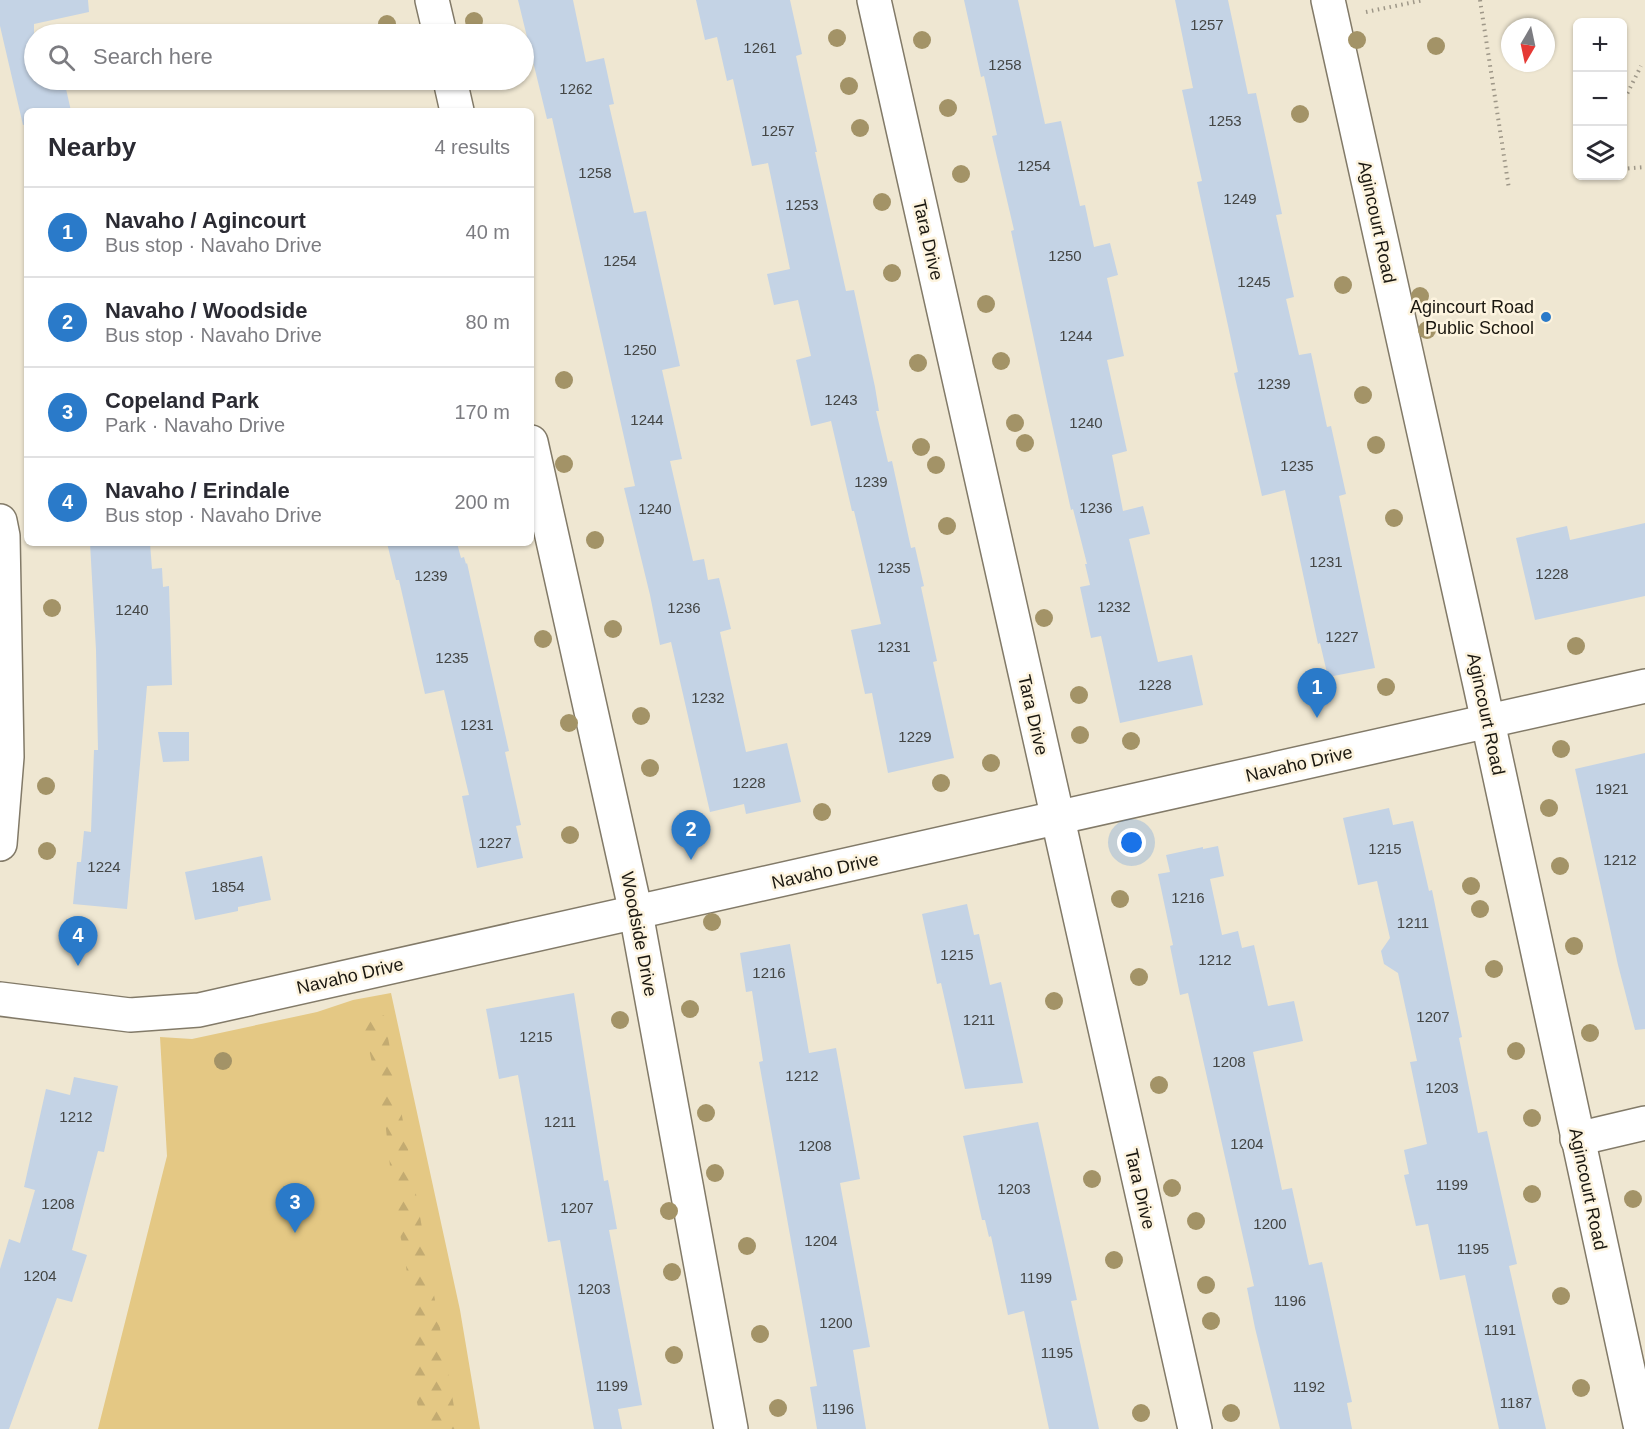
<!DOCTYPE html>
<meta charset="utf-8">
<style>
body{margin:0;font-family:Helvetica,sans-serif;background:#f7f7f7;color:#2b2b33}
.controls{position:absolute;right:18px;top:18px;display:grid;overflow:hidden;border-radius:9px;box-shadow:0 2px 4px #0004}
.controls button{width:54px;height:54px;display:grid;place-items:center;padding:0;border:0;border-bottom:2px solid #e1e1e2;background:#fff;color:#2b2b33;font:30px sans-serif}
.compass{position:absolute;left:1501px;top:18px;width:54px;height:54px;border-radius:50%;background:#fff;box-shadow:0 2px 4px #0004;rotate:189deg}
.you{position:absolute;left:1132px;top:843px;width:21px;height:21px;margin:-15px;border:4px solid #fff;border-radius:50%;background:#1a73e8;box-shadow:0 0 0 9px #1a73e833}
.badge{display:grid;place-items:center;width:39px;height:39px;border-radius:50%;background:#2a7ac9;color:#fff;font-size:20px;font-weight:700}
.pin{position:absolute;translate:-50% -50px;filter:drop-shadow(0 2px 3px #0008)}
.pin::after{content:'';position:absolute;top:32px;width:21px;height:18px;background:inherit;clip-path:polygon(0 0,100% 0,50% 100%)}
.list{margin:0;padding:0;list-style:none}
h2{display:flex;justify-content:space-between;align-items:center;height:78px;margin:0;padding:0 24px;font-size:26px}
h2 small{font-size:20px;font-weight:400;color:#7c7c81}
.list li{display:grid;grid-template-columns:39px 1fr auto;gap:18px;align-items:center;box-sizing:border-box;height:90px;padding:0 24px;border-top:2px solid #e1e1e2}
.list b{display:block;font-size:22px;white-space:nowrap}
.list p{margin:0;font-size:20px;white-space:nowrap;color:#7c7c81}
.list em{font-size:20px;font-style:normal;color:#7c7c81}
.icon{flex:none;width:33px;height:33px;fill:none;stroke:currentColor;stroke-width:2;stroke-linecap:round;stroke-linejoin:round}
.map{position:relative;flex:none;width:1645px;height:1429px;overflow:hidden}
.search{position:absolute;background:#fff;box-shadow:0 2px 4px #0004;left:24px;top:24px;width:510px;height:66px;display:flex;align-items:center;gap:15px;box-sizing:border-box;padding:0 21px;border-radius:33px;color:#7c7c81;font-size:22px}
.panel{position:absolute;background:#fff;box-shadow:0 2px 4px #0004;left:24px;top:108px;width:510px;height:438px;border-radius:9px}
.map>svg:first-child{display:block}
</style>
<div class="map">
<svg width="1645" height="1429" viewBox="0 0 1645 1429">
<defs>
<pattern id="forest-firs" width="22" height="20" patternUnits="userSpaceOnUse" patternTransform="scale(1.5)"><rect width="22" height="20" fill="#e4c884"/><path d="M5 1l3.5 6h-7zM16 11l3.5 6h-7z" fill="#c3ab71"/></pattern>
</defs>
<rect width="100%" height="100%" fill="#efe7d2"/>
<!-- green -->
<polygon fill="#e4c884" points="391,993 460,1310 480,1429 98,1429 167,1156 160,1037 192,1039 317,1012 353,1000"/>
<!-- forest -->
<polygon fill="url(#forest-firs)" points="384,1015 458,1429 424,1429 412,1384 413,1325 405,1257 395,1212 385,1120 363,1023"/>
<!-- building -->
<g fill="#c4d3e5">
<polygon points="0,0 88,0 89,12 34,24 34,80 64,80 71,111 27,111 27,124 23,125 0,26"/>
<polygon points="518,0 573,0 586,62 604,58 614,104 609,105 634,213 646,211 680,366 662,370 682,459 670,461 693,561 704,559 708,580 719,578 731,629 720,632 746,752 787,743 801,802 746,814 744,804 710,812 671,642 660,645 650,595 624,488 635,486 552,118 547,119"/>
<polygon points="696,0 790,0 802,54 796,56 817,152 815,152 846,291 854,290 875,387 879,411 876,411 888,462 892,461 911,548 915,547 924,586 921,587 937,661 933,662 954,758 888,773 872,693 865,694 851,630 881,624 854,511 852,511 831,421 811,426 796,360 811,356 798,300 774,305 767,274 790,269 768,163 752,166 733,79 727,81 717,37 705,40"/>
<polygon points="964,0 1018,0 1045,124 1061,121 1080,206 1085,205 1094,247 1110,243 1118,275 1107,278 1124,356 1107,360 1127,451 1112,455 1123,511 1143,506 1150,534 1129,539 1158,662 1192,655 1203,705 1120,723 1101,636 1091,638 1080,587 1090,585 1085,564 1087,564 1073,509 1071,510 1047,401 1011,231 1014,230 992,136 997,135 984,76 981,77"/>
<polygon points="1175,0 1228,0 1248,94 1256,93 1282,214 1276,215 1294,297 1286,299 1299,355 1311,353 1327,427 1331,426 1346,494 1339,496 1375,668 1328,677 1320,643 1318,644 1285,490 1262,496 1234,373 1238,372 1197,182 1202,181 1182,90 1193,88"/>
<polygon points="1645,523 1645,596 1535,620 1516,538 1567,526 1570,540"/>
<polygon points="90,543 150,543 152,569 162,568 163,587 169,586 172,685 147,686 127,909 73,904 77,862 81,862 84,831 91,832 94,750 98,750 96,650"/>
<polygon points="387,543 457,543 461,558 464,557 466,564 467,563 509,751 505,752 521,825 516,826 523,858 477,868 462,796 469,795 444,690 425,694 399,580 396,580"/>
<polygon points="158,732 189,732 189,761 163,762"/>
<polygon points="1645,753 1645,1029 1635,1030 1618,965 1575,769"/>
<polygon points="1389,808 1393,825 1413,821 1429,891 1432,890 1462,1037 1459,1038 1478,1133 1487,1131 1517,1264 1509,1266 1546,1429 1499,1429 1465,1275 1440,1280 1428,1224 1416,1226 1404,1175 1409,1174 1404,1150 1427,1144 1410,1062 1417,1061 1398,973 1384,964 1381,951 1390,938 1377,881 1358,885 1343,818"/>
<polygon points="1218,846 1224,876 1210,879 1222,935 1238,931 1242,948 1254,945 1268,1006 1294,1001 1303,1041 1253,1052 1282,1190 1292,1188 1309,1265 1322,1262 1352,1402 1347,1403 1352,1429 1280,1429 1255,1328 1247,1288 1254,1286 1188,993 1180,995 1170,946 1173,945 1158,874 1170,872 1166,855 1203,847 1203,849"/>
<polygon points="262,856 271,900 238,907 238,911 195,920 185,872"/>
<polygon points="967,904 974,935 979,934 990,985 1001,982 1023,1083 965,1089 941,983 937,984 922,914"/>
<polygon points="790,944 809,1053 836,1048 860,1179 840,1183 870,1347 853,1350 866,1429 817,1429 810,1387 817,1386 759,1062 763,1061 752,991 746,992 740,953"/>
<polygon points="574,993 604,1181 608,1180 617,1229 609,1230 642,1405 618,1409 622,1429 594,1429 560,1240 548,1242 518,1075 499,1079 486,1009"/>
<polygon points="74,1077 118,1086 104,1152 98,1151 72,1250 87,1255 72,1302 57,1298 9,1429 0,1429 0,1269 9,1239 20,1243 35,1190 24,1187 46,1089 70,1095"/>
<polygon points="1038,1122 1077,1300 1071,1301 1099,1429 1049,1429 1024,1311 1008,1315 991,1236 989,1237 985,1220 982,1220 963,1136"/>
</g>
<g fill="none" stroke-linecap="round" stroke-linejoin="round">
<!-- street casing -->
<g stroke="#827a68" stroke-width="36">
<g id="street">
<polyline points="432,0 440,34"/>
<polyline points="874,0 1195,1429"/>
<polyline points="1328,0 1480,685 1641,1429"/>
<polyline points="450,80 457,111"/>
<polyline points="531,442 636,913 731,1429"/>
<polyline points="1577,1139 1645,1123"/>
</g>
</g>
<!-- secondary casing -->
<g stroke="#827a68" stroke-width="36">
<g id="secondary">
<polyline points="0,521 3,536 7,757 0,844"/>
<polyline points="0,999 130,1015 199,1010 1645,686"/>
</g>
</g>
<!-- path -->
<g stroke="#9e9788" stroke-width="4" stroke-dasharray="1.5 4.5" stroke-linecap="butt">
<polyline points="1480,0 1509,189"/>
<polyline points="1366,12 1424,0"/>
<polyline points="1622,104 1641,66"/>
<polyline points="1622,169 1645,167"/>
</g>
<!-- street -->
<use href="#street" stroke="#fff" stroke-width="33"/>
<!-- secondary -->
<use href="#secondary" stroke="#fff" stroke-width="33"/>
</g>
<!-- trees -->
<g fill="#a39367">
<circle cx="474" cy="21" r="9"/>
<circle cx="387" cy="24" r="9"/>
<circle cx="837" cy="38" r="9"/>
<circle cx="922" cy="40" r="9"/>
<circle cx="1357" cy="40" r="9"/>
<circle cx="1436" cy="46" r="9"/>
<circle cx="849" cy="86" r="9"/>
<circle cx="948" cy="108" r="9"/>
<circle cx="1300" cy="114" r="9"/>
<circle cx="860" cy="128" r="9"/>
<circle cx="961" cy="174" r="9"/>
<circle cx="882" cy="202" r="9"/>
<circle cx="892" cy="273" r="9"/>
<circle cx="1343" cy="285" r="9"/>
<circle cx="1420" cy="296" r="9"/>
<circle cx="986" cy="304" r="9"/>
<circle cx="1427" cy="330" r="9"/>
<circle cx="1001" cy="361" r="9"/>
<circle cx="918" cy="363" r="9"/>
<circle cx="564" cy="380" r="9"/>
<circle cx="1363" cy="395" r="9"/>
<circle cx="1015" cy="423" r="9"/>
<circle cx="1025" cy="443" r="9"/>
<circle cx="1376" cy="445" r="9"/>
<circle cx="921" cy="447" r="9"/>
<circle cx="564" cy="464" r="9"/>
<circle cx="936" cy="465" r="9"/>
<circle cx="1394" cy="518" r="9"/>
<circle cx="947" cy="526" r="9"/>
<circle cx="595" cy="540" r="9"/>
<circle cx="52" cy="608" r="9"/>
<circle cx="1044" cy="618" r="9"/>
<circle cx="613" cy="629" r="9"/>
<circle cx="543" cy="639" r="9"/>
<circle cx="1576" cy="646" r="9"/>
<circle cx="1386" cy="687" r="9"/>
<circle cx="1079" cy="695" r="9"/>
<circle cx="641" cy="716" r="9"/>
<circle cx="569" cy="723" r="9"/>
<circle cx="1080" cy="735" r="9"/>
<circle cx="1131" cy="741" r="9"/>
<circle cx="1561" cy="749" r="9"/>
<circle cx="991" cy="763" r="9"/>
<circle cx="650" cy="768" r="9"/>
<circle cx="941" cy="783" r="9"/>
<circle cx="46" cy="786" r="9"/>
<circle cx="1549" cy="808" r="9"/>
<circle cx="822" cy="812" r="9"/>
<circle cx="570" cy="835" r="9"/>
<circle cx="47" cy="851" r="9"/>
<circle cx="1560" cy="866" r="9"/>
<circle cx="1471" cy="886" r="9"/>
<circle cx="1120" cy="899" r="9"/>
<circle cx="1480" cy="909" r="9"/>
<circle cx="712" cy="922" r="9"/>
<circle cx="1574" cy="946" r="9"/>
<circle cx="1494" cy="969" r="9"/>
<circle cx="1139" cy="977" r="9"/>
<circle cx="1054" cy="1001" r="9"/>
<circle cx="690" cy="1009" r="9"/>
<circle cx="620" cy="1020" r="9"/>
<circle cx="1590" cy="1033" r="9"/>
<circle cx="1516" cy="1051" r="9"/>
<circle cx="223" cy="1061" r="9"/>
<circle cx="1159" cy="1085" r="9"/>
<circle cx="706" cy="1113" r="9"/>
<circle cx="1532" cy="1118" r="9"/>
<circle cx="715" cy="1173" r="9"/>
<circle cx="1092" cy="1179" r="9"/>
<circle cx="1172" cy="1188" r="9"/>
<circle cx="1532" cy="1194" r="9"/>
<circle cx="1633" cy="1199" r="9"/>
<circle cx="669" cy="1211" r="9"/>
<circle cx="1196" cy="1221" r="9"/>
<circle cx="747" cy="1246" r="9"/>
<circle cx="1114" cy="1260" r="9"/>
<circle cx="672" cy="1272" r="9"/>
<circle cx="1206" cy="1285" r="9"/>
<circle cx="1561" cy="1296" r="9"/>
<circle cx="1211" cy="1321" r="9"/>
<circle cx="760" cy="1334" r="9"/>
<circle cx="674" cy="1355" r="9"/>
<circle cx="1581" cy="1388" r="9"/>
<circle cx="778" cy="1408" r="9"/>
<circle cx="1141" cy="1413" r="9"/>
<circle cx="1231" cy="1413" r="9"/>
</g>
<!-- markers -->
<circle fill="#2a7ac9" stroke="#fdf4df" stroke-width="2" cx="1546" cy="317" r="6"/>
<g text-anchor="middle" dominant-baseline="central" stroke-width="5" stroke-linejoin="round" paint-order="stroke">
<!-- number labels -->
<g font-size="15" fill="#444645">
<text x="1207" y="24">1257</text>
<text x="760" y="47">1261</text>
<text x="1005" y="64">1258</text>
<text x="576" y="88">1262</text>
<text x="1225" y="120">1253</text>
<text x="778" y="130">1257</text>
<text x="1034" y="165">1254</text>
<text x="595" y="172">1258</text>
<text x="1240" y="198">1249</text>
<text x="802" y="204">1253</text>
<text x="1065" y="255">1250</text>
<text x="620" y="260">1254</text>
<text x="1254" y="281">1245</text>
<text x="1076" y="335">1244</text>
<text x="640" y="349">1250</text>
<text x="1274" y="383">1239</text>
<text x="841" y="399">1243</text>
<text x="647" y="419">1244</text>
<text x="1086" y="422">1240</text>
<text x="1297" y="465">1235</text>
<text x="871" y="481">1239</text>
<text x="1096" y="507">1236</text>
<text x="655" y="508">1240</text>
<text x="1326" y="561">1231</text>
<text x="894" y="567">1235</text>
<text x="1552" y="573">1228</text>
<text x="431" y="575">1239</text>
<text x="1114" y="606">1232</text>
<text x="684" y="607">1236</text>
<text x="132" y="609">1240</text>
<text x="1342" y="636">1227</text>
<text x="894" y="646">1231</text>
<text x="452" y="657">1235</text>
<text x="1155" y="684">1228</text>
<text x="708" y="697">1232</text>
<text x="477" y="724">1231</text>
<text x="915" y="736">1229</text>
<text x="749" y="782">1228</text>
<text x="1612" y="788">1921</text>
<text x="495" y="842">1227</text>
<text x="1385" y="848">1215</text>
<text x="1620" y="859">1212</text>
<text x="104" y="866">1224</text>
<text x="228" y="886">1854</text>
<text x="1188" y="897">1216</text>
<text x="1413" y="922">1211</text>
<text x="957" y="954">1215</text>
<text x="1215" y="959">1212</text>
<text x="769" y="972">1216</text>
<text x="1433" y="1016">1207</text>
<text x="979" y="1019">1211</text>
<text x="536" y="1036">1215</text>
<text x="1229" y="1061">1208</text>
<text x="802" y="1075">1212</text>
<text x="1442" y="1087">1203</text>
<text x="76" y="1116">1212</text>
<text x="560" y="1121">1211</text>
<text x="1247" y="1143">1204</text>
<text x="815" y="1145">1208</text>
<text x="1452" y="1184">1199</text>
<text x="1014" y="1188">1203</text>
<text x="58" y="1203">1208</text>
<text x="577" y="1207">1207</text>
<text x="1270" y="1223">1200</text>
<text x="821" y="1240">1204</text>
<text x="1473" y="1248">1195</text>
<text x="40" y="1275">1204</text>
<text x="1036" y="1277">1199</text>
<text x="594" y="1288">1203</text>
<text x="1290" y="1300">1196</text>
<text x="836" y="1322">1200</text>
<text x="1500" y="1329">1191</text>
<text x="1057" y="1352">1195</text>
<text x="612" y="1385">1199</text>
<text x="1309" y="1386">1192</text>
<text x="1516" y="1402">1187</text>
<text x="838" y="1408">1196</text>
</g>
<!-- street labels -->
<g font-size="18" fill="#1a1710" stroke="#fdf4df">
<text transform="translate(1377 222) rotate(78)">Agincourt Road</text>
<text transform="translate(928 240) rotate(77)">Tara Drive</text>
<text transform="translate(1486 714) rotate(78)">Agincourt Road</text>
<text transform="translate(1033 715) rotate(77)">Tara Drive</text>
<text transform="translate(1299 764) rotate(-13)">Navaho Drive</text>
<text transform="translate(825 871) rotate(-13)">Navaho Drive</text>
<text transform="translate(639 934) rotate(79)">Woodside Drive</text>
<text transform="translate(350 976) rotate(-13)">Navaho Drive</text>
<text transform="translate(1140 1189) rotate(77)">Tara Drive</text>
<text transform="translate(1588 1189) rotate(78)">Agincourt Road</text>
</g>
<!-- poi labels -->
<g font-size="18" fill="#1a1710" stroke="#fdf4df" text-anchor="end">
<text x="1534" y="307">Agincourt Road<tspan x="1534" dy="21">Public School</tspan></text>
</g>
</g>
</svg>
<div class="controls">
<button>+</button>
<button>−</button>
<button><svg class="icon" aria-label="layers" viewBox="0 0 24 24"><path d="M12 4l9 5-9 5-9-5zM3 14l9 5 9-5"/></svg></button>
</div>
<svg class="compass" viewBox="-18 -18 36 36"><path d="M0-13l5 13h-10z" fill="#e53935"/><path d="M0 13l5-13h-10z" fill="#7c7c81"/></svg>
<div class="you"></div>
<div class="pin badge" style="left:1317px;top:718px">1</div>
<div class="pin badge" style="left:691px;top:860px">2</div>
<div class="pin badge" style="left:295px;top:1233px">3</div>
<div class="pin badge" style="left:78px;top:966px">4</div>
<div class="search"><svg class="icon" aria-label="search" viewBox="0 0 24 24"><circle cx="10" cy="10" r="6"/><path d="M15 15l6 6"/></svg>Search here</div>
<section class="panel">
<h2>Nearby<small>4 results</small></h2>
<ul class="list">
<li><span class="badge">1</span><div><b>Navaho / Agincourt</b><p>Bus stop · Navaho Drive</p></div><em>40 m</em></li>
<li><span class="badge">2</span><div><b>Navaho / Woodside</b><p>Bus stop · Navaho Drive</p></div><em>80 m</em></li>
<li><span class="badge">3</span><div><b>Copeland Park</b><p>Park · Navaho Drive</p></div><em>170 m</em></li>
<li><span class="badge">4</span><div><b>Navaho / Erindale</b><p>Bus stop · Navaho Drive</p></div><em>200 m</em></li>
</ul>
</section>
</div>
